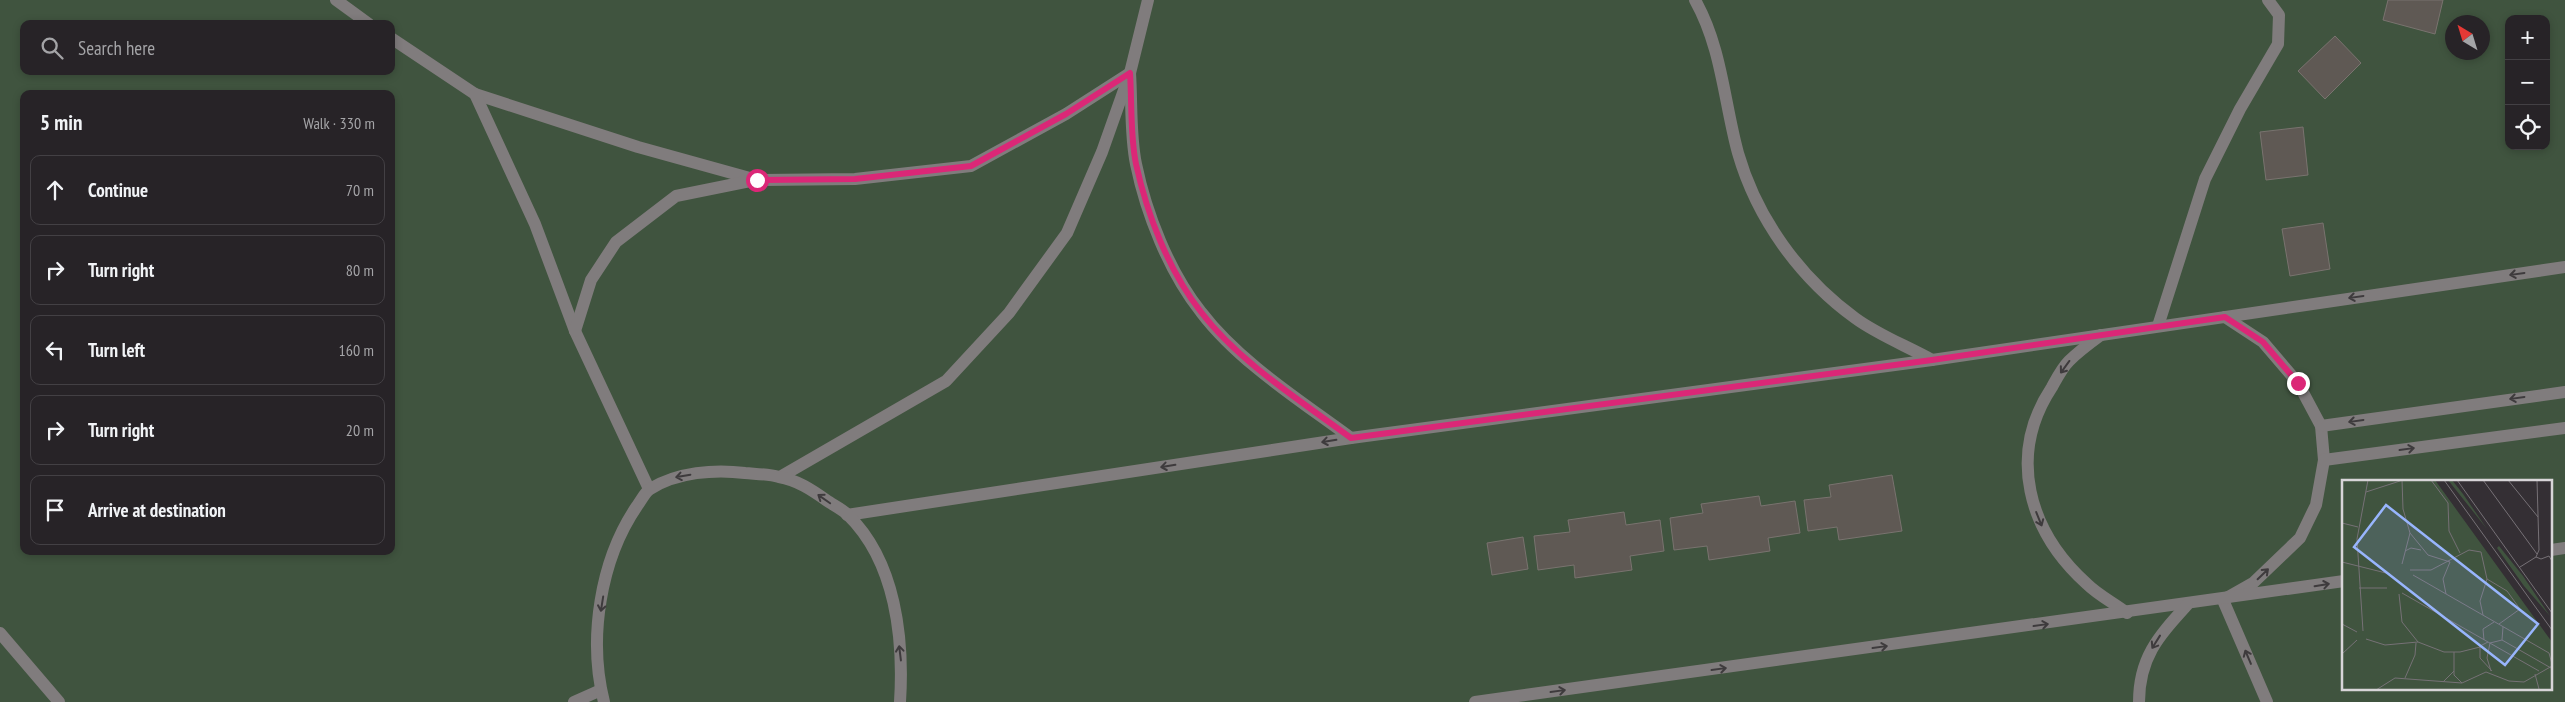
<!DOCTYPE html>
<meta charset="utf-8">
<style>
body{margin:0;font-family:"PT Sans Narrow",sans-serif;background:#332f33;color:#f1f3f6}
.controls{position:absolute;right:15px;top:15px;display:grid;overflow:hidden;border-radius:10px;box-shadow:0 2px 8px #0003}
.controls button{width:45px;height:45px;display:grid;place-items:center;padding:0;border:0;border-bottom:1px solid #434044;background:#272327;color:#f1f3f6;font:25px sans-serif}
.compass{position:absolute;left:2445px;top:15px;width:45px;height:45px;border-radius:50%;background:#272327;box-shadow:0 2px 8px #0003;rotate:322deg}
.stop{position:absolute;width:15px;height:15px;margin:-11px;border:4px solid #db2777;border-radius:50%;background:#fff}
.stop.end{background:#db2777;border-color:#fff;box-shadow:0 1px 5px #0008}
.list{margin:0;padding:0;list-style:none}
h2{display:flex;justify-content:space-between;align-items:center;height:65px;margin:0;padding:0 20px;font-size:21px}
h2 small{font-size:16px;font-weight:400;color:#a4a4a7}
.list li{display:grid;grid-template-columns:32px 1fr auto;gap:15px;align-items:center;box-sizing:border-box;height:70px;margin:0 10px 10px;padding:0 10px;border:1px solid #434044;border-radius:10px}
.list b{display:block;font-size:19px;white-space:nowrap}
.list em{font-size:16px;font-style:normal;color:#a4a4a7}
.icon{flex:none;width:28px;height:28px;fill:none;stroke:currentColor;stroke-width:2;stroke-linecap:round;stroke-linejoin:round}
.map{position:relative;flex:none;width:2565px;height:702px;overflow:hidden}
.search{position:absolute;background:#272327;box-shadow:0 2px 8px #0003;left:20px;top:20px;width:375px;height:55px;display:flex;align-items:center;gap:12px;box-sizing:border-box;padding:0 18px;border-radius:10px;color:#a4a4a7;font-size:19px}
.panel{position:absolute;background:#272327;box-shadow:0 2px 8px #0003;left:20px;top:90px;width:375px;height:465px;border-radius:10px}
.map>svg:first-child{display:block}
</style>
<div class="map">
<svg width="2565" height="702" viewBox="0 0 2565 702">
<rect width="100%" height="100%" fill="#342f34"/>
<!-- green -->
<path fill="#40543f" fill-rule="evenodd" d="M0,0H2565V702H0ZM2509,19H2546V146H2509ZM2452,22H2482V52H2452ZM24,24H391V71H24ZM24,94H391V551H24ZM2344,481H2551V688H2344Z"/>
<!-- building -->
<g fill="#5f5954" stroke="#79736f">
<polygon points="2388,0 2443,0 2435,34 2383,20"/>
<polygon points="2335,36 2361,63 2325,99 2298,71"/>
<polygon points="2303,127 2308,175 2266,180 2260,132"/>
<polygon points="2323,223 2330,269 2290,276 2282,229"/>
<polygon points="1892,475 1902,531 1839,540 1837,527 1808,531 1804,500 1831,497 1829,485"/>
<polygon points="1759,496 1761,506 1795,501 1800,533 1768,538 1770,551 1709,560 1707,546 1674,550 1670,518 1703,513 1701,504"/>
<polygon points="1624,512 1626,525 1660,520 1664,551 1630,556 1632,570 1575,578 1574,565 1538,570 1534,536 1570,532 1568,520"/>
<polygon points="1523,537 1528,569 1492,575 1487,543"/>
</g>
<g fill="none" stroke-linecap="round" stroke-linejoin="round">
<!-- minor -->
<g stroke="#807c7d" stroke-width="12">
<polyline points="336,0 369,24"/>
<path d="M1695,0C1722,48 1724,102 1738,153C1757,219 1800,278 1855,318C1878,335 1907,346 1932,360"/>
<path d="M391,38L475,94L638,147L757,180L855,179L971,166L1066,114L1130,73C1132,102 1130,135 1136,164C1146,213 1169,272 1201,312C1239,362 1301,401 1351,438"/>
<polyline points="475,94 535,224 575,331 649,489"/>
<polyline points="2225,317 2263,342 2298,383 2321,426 2324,460 2316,505 2300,538 2253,583 2223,600 2267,702"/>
<polyline points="2158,326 2205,179 2240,109 2278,44 2279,15 2268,0"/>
<polyline points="575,331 591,280 616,242 676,196 755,180"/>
<path d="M2101,335C2090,343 2078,352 2069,361C2062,368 2057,378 2052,387C2007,455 2028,531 2087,584C2098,595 2114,603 2127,613"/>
<polyline points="2321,426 2565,392"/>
<polyline points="2324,460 2565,428"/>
<polyline points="780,477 946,381 1009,313 1067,233 1102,152 1130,73 1148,0"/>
<polyline points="847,515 1351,438 1932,360 2565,267"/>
<polyline points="2551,550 2565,548"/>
<polyline points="0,633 59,702"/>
<polyline points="574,702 601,690"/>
<path d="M604,702C588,639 600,560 637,506C641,501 645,492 650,489C677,472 715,469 745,473C756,474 768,474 779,477C797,480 812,490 826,500C833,505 842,509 848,515C896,562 904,639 900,702"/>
<polyline points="1475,702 2344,581"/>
<path d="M2139,702C2139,657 2159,636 2187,605"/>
</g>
</g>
<!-- one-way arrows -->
<defs><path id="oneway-shaft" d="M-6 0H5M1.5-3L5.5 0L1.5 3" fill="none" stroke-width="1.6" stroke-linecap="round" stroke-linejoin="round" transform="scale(1.25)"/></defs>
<g stroke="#3e3b3d">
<use href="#oneway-shaft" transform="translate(2517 274) rotate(172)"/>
<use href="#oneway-shaft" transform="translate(2356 297) rotate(172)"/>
<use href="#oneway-shaft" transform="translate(2065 367) rotate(126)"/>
<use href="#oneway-shaft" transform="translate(2517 398) rotate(172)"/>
<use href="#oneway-shaft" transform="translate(2356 421) rotate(172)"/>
<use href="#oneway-shaft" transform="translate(1329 441) rotate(171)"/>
<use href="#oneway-shaft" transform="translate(2407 449) rotate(-8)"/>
<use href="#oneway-shaft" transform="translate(1168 466) rotate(171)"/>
<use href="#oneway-shaft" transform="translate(683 476) rotate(170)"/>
<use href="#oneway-shaft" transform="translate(824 499) rotate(-145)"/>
<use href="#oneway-shaft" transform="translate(2039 519) rotate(68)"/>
<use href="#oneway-shaft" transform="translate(2263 574) rotate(-44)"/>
<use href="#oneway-shaft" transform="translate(2322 585) rotate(-9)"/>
<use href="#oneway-shaft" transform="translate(602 604) rotate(99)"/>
<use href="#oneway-shaft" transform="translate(2041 625) rotate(-8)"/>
<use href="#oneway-shaft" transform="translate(2156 642) rotate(122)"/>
<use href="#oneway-shaft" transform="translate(1880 647) rotate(-8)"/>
<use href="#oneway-shaft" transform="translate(900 653) rotate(-97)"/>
<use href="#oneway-shaft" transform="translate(2248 657) rotate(-113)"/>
<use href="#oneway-shaft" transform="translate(1719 669) rotate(-8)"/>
<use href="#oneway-shaft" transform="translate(1558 691) rotate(-8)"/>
</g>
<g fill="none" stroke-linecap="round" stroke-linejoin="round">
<!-- route -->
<path stroke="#db2777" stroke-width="6" d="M757,180L855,179L971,166L1066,114L1130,73C1132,102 1130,135 1136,164C1147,214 1168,270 1201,312C1239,362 1301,401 1351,438L1932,360L2225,317L2263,342L2298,383"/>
</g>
<!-- overview -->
<g transform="translate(2342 480)">
<rect width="210" height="210" fill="#342f34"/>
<path d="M0,0H93L210,162V210H0ZM106,0H110L121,14L145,49ZM157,66L181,96L208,136L182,106L155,68Z" fill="#40543f"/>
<path fill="none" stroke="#767176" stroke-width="1" d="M60,0L61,29L68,53L86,75L108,82L101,99L104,114M89,0L106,23L107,51L118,73M102,0L210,150M115,0L210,133M141,0L195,74M166,0L196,37M24,12L61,0M0,43L16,47M63,71L69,68L79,70M194,77L199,79L207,76L210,81M0,82L48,94M60,84L68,53M178,87L194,77L197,70L195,0M68,90H89L127,70L139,72L145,99L138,121L141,135M71,95L207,173L210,184M145,99L165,111L178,129L157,144M17,108H45M60,113L197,191M57,114L60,142L76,162L102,172H118L138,167M0,144L15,152M21,151L15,59L26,0M24,159L43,165L76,162M142,160L141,149L152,142M160,160L209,188M146,162L138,166V178L150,191M112,172V195L120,203M0,174L15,160M149,191L145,178L148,163L160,160L161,147M193,194L197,209M63,198L73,175L74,163M101,202L112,191M34,210L53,198L120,203L144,192L167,201L182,202L210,186"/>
<path fill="#98b5fd" fill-opacity="0.15" stroke="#98b5fd" stroke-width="2.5" d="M44,25L196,144L163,185L12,67Z"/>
<rect width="210" height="210" fill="none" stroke="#d8d5d8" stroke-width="2.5"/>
</g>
</svg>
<div class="controls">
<button>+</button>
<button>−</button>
<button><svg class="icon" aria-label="locate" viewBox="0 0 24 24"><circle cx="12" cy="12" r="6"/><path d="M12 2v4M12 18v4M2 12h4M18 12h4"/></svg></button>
</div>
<svg class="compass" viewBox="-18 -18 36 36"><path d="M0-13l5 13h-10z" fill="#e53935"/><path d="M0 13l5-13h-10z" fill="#a4a4a7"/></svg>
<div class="stop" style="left:757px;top:180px"></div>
<div class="stop end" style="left:2298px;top:383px"></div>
<div class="search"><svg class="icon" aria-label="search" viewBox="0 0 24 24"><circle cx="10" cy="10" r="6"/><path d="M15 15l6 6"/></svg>Search here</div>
<section class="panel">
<h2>5 min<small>Walk · 330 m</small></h2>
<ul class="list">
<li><svg class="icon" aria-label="ahead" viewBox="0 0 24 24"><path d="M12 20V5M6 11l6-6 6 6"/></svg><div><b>Continue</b></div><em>70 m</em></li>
<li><svg class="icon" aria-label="right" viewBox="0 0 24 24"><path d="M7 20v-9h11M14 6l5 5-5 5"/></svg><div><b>Turn right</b></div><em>80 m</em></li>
<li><svg class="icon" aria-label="left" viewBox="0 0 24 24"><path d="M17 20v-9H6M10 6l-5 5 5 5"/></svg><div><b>Turn left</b></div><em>160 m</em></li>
<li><svg class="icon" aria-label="right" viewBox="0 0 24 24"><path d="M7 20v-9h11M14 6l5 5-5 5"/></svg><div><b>Turn right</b></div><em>20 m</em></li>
<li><svg class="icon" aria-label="arrive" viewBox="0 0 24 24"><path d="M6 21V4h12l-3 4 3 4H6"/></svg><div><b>Arrive at destination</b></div></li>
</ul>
</section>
</div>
